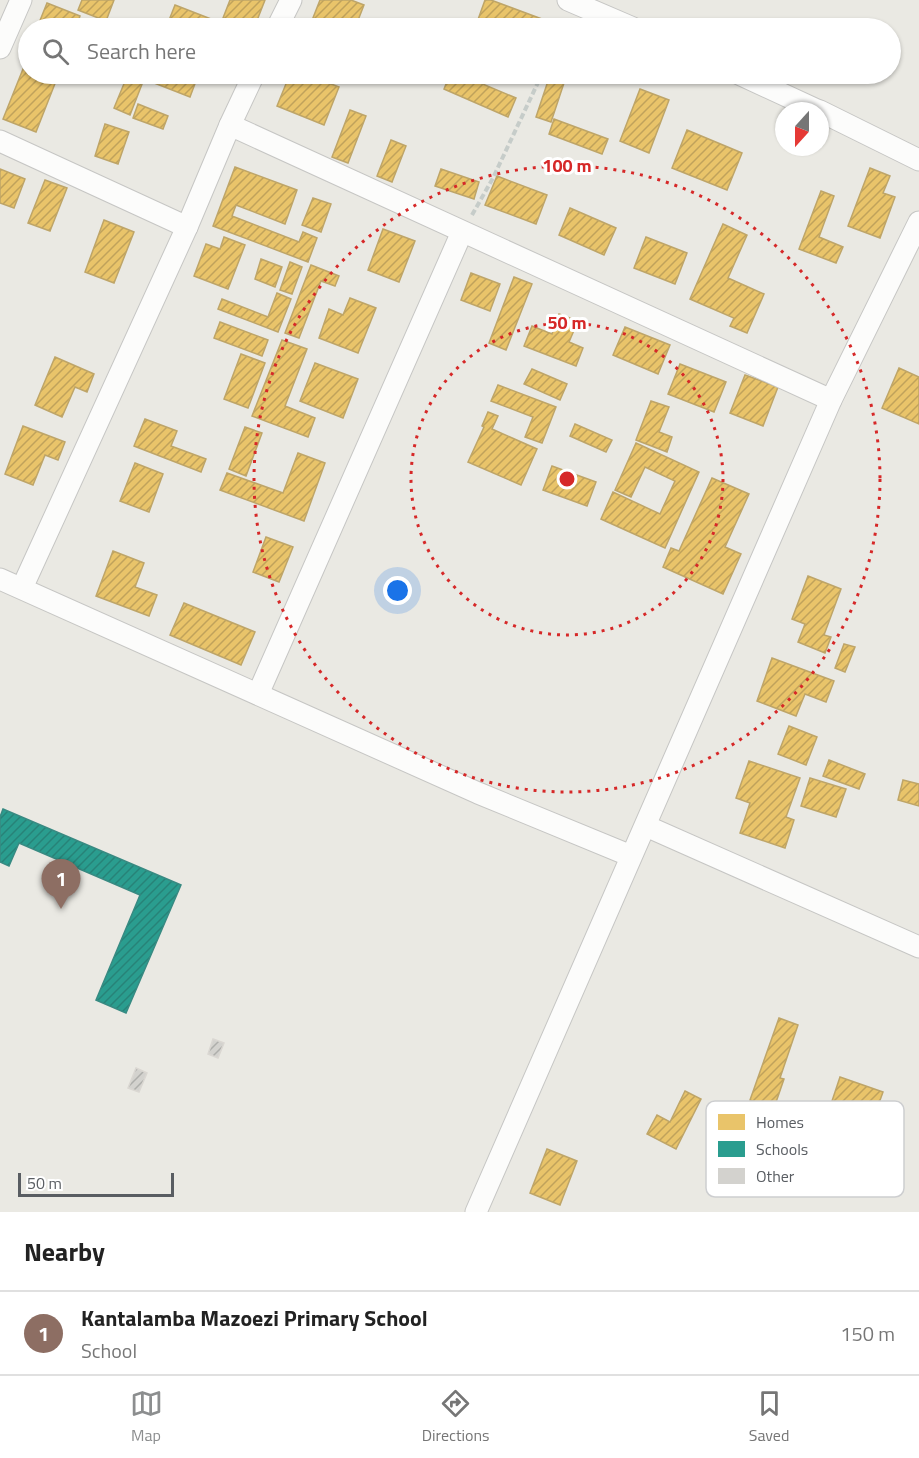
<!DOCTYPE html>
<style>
body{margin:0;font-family:"Titillium Web",sans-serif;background:#f6f6f6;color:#222}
.compass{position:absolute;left:775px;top:102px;width:54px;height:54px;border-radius:50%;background:#fff;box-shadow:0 2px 4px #0004;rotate:201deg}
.scale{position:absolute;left:18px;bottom:15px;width:156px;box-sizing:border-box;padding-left:6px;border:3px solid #595d62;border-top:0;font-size:16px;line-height:21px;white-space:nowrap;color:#595d62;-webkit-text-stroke:4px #fff;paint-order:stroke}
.you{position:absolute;left:398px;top:591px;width:21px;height:21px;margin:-15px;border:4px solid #fff;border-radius:50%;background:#1a73e8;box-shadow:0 0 0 9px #1a73e833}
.badge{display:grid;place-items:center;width:39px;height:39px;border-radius:50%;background:#8c8e8f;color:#fff;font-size:20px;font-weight:700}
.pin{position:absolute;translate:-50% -50px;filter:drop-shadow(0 2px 3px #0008)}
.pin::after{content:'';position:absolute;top:32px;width:21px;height:18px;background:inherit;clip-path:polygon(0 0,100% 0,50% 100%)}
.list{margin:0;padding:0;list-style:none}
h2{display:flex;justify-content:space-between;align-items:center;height:78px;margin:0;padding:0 24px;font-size:26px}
h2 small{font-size:20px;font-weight:400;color:#767676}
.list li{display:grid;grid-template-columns:39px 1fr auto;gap:18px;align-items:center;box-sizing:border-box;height:84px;padding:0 24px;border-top:2px solid #e0e0e0}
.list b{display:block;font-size:22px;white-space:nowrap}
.list p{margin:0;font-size:20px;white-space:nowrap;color:#767676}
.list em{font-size:20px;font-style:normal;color:#767676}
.icon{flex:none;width:33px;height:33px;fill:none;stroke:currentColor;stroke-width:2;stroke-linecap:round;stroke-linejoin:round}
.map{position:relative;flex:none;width:919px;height:1212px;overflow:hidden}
.search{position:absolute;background:#fff;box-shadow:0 2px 4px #0004;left:18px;right:18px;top:18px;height:66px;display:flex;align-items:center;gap:15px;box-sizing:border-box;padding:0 21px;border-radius:33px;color:#767676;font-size:22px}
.sheet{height:162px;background:#fff}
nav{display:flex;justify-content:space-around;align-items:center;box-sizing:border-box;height:84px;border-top:2px solid #e0e0e0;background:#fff;font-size:16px;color:#767676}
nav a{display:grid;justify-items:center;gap:3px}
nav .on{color:#8c8e8f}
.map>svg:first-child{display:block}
</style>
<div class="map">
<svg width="919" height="1212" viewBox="0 0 919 1212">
<defs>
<pattern id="homes-hatch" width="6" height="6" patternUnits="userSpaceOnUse" patternTransform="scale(1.5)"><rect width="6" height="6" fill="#e9c46a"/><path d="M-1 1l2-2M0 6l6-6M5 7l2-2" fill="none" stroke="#c0a25b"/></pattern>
<pattern id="schools-hatch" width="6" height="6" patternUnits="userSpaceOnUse" patternTransform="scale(1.5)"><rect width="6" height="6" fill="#2a9d8f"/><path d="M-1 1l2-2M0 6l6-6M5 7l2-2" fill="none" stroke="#278378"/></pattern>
<pattern id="building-hatch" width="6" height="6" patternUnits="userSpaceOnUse" patternTransform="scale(1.5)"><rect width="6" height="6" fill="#d3d2ce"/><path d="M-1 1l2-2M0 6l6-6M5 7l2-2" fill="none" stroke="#aeaeab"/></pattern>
</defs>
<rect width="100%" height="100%" fill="#eae9e3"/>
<!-- homes -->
<g fill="url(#homes-hatch)" stroke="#bea568" stroke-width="1.5">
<polygon points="82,0 114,0 106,21 78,10"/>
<polygon points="230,0 265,0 254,28 223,18"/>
<polygon points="320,0 351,0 364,5 355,28 309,28"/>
<polygon points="485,0 491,0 550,22 548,28 475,28"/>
<polygon points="47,3 80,16 76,28 37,28"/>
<polygon points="175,5 211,19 208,28 166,28"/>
<polygon points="23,69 28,71 28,74 36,74 56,81 36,132 3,119"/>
<polygon points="128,74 177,74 196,81 190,97 144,79 130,115 114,108"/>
<polygon points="290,74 305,74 339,87 324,125 277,106"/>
<polygon points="450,74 467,74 466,77 516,98 508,117 444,89"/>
<polygon points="549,78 564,83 551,122 536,117"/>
<polygon points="640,89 669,100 649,153 620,141"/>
<polygon points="138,104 168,116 163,129 133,118"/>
<polygon points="350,110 366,116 348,163 332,157"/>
<polygon points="554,119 608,139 602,154 549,134"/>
<polygon points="105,124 129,132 118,164 95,156"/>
<polygon points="687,130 742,153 727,190 672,168"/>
<polygon points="391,140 406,146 392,182 377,176"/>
<polygon points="235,167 297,190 285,224 236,205 232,216 299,242 303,232 317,238 308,262 213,226"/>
<polygon points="870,168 890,176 883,193 895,197 880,238 848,226"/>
<polygon points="0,169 25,179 14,208 0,203"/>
<polygon points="441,169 479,182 474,199 435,186"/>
<polygon points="497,176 547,195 536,224 485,205"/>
<polygon points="45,180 67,188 50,231 28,223"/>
<polygon points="821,191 834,196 819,237 843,247 836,263 799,249"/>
<polygon points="313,198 331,204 321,232 302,225"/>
<polygon points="570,208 616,228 604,255 559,235"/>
<polygon points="104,220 134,232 114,283 85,272"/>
<polygon points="723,224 747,235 728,278 764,294 747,333 730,326 734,318 690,299"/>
<polygon points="383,229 415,241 399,282 368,270"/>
<polygon points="224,237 245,245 228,289 194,276 206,244 220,249"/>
<polygon points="646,237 687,253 675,284 634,268"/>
<polygon points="261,259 282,267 275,287 255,279"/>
<polygon points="290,262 302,267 292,294 280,290"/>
<polygon points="311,265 339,276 335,286 321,281 299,338 285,333"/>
<polygon points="471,273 500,284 490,311 461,300"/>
<polygon points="514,277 532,284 506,350 489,343"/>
<polygon points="277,293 291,299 278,332 218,309 222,299 268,317"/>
<polygon points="350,298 376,308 358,353 319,338 329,309 343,315"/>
<polygon points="559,314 578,321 569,342 583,348 576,366 524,346 532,326 552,334"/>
<polygon points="220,322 268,340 262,356 214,338"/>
<polygon points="625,327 670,345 658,374 613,355"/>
<polygon points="282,340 307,349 285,406 315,418 308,437 252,416"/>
<polygon points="241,354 265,363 248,408 224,399"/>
<polygon points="55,357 94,374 87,392 75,387 62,417 35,405"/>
<polygon points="315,363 358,379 343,418 300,401"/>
<polygon points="680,364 726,382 714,412 668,394"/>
<polygon points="899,368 919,377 919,424 882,408"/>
<polygon points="532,369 567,384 560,400 524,384"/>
<polygon points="745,375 778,387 763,426 730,413"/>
<polygon points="498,385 556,407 542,443 525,437 533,417 491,401"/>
<polygon points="651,401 669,407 659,432 672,437 667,452 636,440"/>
<polygon points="488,412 498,416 492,429 537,449 521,485 468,462 484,427 482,426"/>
<polygon points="145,419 177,431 171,446 206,459 201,472 134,446"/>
<polygon points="575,424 612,440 606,452 570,436"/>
<polygon points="23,426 65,442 58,460 45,455 33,485 5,474"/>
<polygon points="245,427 262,433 246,476 229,469"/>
<polygon points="636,443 699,472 665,548 601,519 613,492 660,514 675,481 645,467 631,497 615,490"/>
<polygon points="298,453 325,463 304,521 220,490 227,473 283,493"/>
<polygon points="135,463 163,474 149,512 120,501"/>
<polygon points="552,466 596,482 587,506 543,490"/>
<polygon points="712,478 749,494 725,547 741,554 723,594 663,567 671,548 679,551"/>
<polygon points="266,537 293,547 279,582 253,572"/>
<polygon points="113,551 144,563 135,587 157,595 149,616 96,596"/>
<polygon points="808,576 841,589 824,635 831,637 825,653 798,642 805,624 792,619"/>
<polygon points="184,603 255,632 241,665 170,635"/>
<polygon points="844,644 855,647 845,672 835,668"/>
<polygon points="772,658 834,681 826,702 805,694 796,716 757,701"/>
<polygon points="789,726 817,737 806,765 778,754"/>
<polygon points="829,760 865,774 859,789 823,776"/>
<polygon points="749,761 800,778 786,817 794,820 785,848 740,833 750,803 736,798"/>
<polygon points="810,778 846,789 836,817 801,806"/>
<polygon points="903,780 919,784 919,806 898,800"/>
<polygon points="779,1018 798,1025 780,1078 784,1079 774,1108 750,1100"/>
<polygon points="840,1077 883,1092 870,1128 828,1113"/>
<polygon points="685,1091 701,1099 676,1149 647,1134 657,1115 670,1122"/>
<polygon points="547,1149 577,1161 560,1205 530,1193"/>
</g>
<!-- schools -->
<polygon fill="url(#schools-hatch)" stroke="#388a82" stroke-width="1.5" points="3,809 181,885 126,1013 96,1000 140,895 19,843 9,866 0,862 0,817"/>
<!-- building -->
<g fill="url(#building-hatch)" stroke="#dad7d2" stroke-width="1.5">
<polygon points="213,1039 224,1043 218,1058 208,1054"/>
<polygon points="136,1068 147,1073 139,1092 128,1088"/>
</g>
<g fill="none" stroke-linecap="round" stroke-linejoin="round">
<!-- street casing -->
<g stroke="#c6c6c4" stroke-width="23">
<g id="street">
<polyline points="568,0 633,28"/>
<polyline points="277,28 291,0"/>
<polyline points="0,48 21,0"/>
<polyline points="739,74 819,111"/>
<polyline points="820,111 919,160"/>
<polyline points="230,125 254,74"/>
<polyline points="0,141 187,227"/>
<polyline points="0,579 478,793 631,856"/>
<polyline points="22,588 187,227 230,125 831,400"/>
<polyline points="258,694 462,232"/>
<polyline points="646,826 919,947"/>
<polyline points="476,1212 831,400 919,222"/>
</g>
</g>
<!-- path -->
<g stroke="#c6ccc9" stroke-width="4" stroke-dasharray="6 3" stroke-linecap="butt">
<polyline points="563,28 567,20"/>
<polyline points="472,215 493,178 542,74"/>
</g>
<!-- street -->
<use href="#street" stroke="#fcfcfb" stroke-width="21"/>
</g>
<!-- distance rings -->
<g fill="none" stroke="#d62828" stroke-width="3" stroke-dasharray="3 6">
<circle cx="567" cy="479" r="156"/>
<circle cx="567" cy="479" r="313"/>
</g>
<!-- legend -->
<rect x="706" y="1101" width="198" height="96" rx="9" fill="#fff" stroke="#cdced0" stroke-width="1.5"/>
<rect x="718" y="1114" width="27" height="16" fill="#e9c46a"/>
<rect x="718" y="1141" width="27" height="16" fill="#2a9d8f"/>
<rect x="718" y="1168" width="27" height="16" fill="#d3d2ce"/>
<g font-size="16" fill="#595d62">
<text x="756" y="1128">Homes</text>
<text x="756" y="1155">Schools</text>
<text x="756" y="1182">Other</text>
</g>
<circle cx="567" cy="479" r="9" fill="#d62828" stroke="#fff" stroke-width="3"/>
<g font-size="18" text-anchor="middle" font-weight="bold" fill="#d62828" stroke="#fff" stroke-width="6" stroke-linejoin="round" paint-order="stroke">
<text x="567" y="172">100 m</text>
<text x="567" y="329">50 m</text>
</g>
</svg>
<svg class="compass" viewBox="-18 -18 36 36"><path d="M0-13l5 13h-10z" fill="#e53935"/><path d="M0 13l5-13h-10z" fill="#767676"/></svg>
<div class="scale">50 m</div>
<div class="you"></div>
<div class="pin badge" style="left:61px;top:909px;background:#8d6e63">1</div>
<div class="search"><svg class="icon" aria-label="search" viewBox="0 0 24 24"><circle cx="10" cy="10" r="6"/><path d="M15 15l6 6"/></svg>Search here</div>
</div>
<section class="sheet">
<h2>Nearby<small></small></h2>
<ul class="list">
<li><span class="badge" style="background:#8d6e63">1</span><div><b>Kantalamba Mazoezi Primary School</b><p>School</p></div><em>150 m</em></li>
</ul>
</section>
<nav>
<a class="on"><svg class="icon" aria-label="map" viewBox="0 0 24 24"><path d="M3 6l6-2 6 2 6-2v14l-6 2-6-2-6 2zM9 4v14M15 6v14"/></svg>Map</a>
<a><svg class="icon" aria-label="directions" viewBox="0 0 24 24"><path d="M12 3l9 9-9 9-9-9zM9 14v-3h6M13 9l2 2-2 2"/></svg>Directions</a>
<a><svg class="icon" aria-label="saved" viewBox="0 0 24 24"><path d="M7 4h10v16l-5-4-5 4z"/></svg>Saved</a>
</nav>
